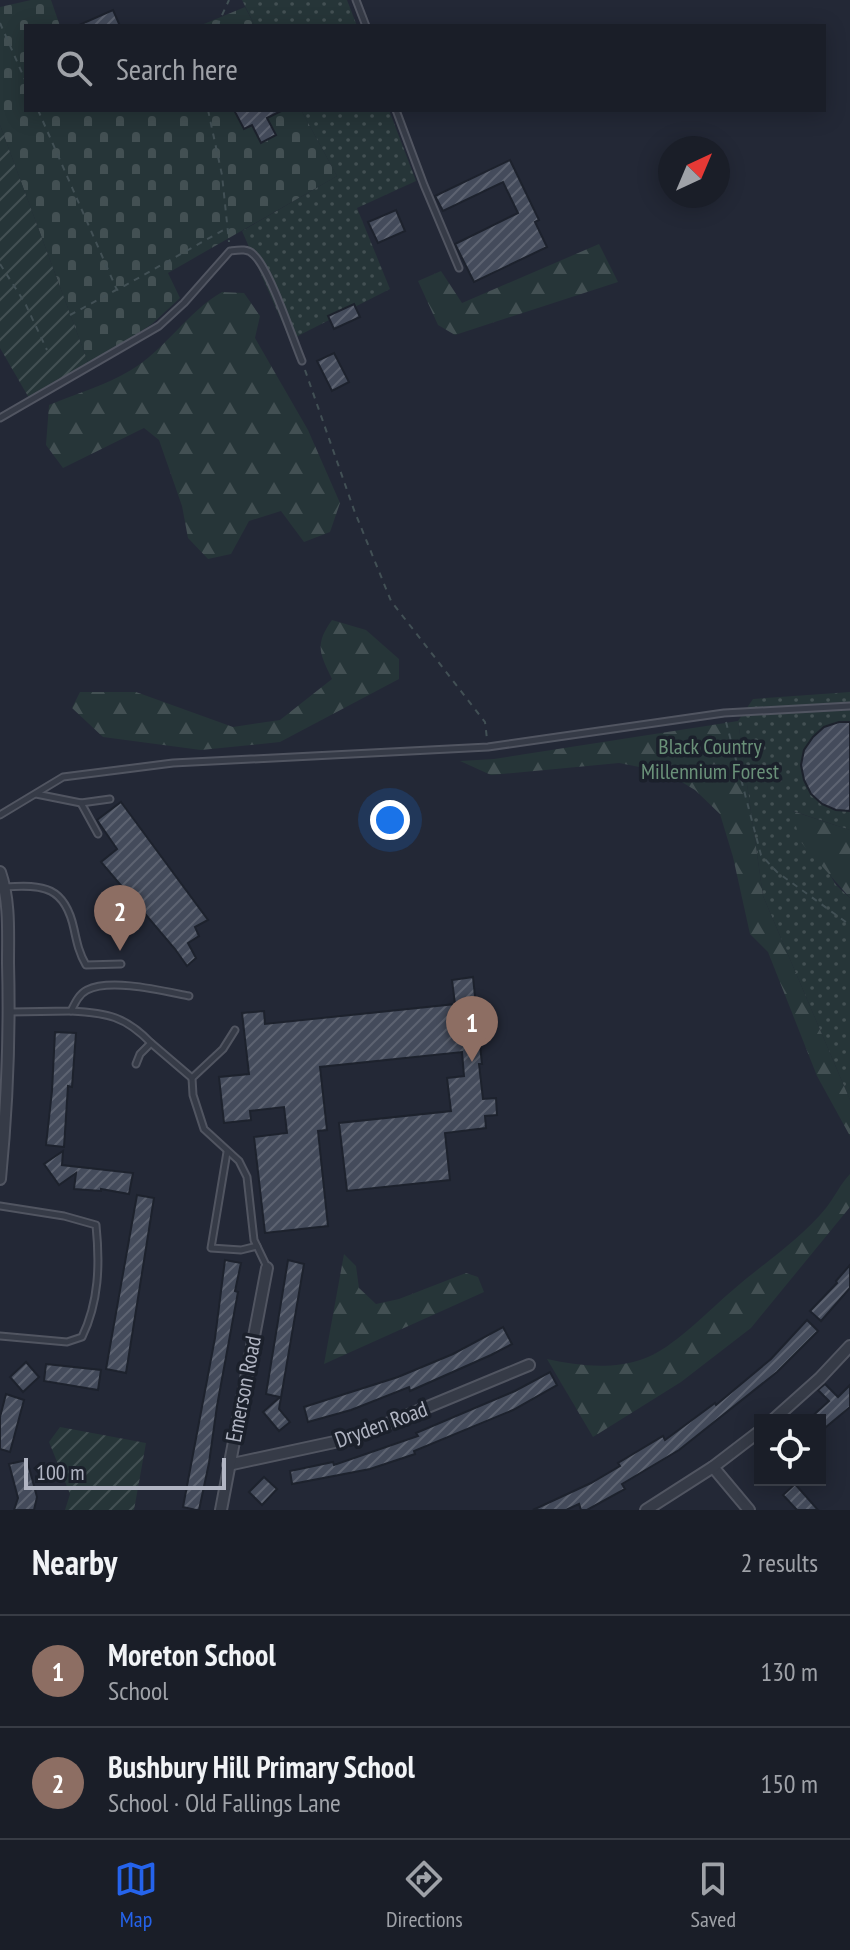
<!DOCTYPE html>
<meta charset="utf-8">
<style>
body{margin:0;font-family:"PT Sans Narrow",sans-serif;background:#272b34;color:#f1f3f6}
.controls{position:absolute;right:24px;bottom:24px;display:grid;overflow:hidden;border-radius:0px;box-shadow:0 4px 20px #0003}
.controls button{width:72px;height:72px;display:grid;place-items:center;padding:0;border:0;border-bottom:2px solid #383c45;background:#1a1e28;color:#f1f3f6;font:40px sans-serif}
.compass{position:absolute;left:658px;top:136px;width:72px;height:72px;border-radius:50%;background:#1a1e28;box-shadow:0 4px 20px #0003;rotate:44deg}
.scale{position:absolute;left:24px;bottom:20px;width:202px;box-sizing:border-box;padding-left:8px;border:4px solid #b1b5c3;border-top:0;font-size:22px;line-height:28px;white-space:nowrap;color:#b1b5c3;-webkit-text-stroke:6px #1b202b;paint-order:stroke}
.you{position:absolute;left:390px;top:820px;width:28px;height:28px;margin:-20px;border:6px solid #fff;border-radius:50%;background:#1a73e8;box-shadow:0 0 0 12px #1a73e833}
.badge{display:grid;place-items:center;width:52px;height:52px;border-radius:50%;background:#2563eb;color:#fff;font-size:26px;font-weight:700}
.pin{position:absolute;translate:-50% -66px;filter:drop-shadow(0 2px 4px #0008)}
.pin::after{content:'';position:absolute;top:42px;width:28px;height:24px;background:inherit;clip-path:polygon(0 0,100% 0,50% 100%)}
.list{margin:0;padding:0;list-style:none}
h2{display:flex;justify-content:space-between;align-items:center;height:104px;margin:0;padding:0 32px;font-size:34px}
h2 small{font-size:26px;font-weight:400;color:#9fa2a8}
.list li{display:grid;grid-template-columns:52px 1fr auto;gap:24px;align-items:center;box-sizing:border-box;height:112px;padding:0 32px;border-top:2px solid #383c45}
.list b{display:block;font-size:30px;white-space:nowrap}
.list p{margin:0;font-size:26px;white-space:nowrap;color:#9fa2a8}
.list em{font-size:26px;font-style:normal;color:#9fa2a8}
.icon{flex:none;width:44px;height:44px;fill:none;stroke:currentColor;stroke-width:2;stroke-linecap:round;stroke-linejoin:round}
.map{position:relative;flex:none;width:850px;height:1510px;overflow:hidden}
.search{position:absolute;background:#1a1e28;box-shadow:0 4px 20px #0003;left:24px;right:24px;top:24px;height:88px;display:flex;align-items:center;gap:20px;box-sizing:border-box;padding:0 28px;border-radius:0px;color:#9fa2a8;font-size:30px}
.sheet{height:328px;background:#1a1e28}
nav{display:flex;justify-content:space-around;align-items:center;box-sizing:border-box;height:112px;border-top:2px solid #383c45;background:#1a1e28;font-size:22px;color:#9fa2a8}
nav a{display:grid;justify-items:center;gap:4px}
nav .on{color:#2563eb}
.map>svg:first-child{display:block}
</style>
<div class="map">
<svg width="850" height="1510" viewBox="0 0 850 1510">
<defs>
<pattern id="grass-dots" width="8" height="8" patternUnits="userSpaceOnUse" patternTransform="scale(2)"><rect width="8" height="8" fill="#263538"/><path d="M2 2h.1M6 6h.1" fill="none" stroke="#435053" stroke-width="1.8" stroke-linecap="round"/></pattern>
<pattern id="forest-firs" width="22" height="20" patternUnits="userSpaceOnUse" patternTransform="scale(2)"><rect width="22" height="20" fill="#263538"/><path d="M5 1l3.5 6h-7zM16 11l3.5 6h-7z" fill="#435053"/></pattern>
<pattern id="cemetery-stones" width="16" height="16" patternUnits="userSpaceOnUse" patternTransform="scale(2)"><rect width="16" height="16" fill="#263538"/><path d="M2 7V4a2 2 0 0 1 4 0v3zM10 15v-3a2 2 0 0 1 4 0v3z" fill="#435053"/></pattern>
<pattern id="garden-furrows" width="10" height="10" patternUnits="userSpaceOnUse" patternTransform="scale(2)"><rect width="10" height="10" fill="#263538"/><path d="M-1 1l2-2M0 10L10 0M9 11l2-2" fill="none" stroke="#435053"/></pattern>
<pattern id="building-hatch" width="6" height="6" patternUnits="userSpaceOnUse" patternTransform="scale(2)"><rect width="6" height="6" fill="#444b5b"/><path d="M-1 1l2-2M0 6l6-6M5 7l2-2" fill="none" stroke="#5d6371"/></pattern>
</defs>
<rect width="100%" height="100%" fill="#232836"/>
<!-- grass -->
<g fill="url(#grass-dots)">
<polygon points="242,0 347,0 357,26 255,26"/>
<polygon points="301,110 389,110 416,181 357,208 390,289 290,340 242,231 337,176"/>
<polygon points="850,692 850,830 793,811 836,885 850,898 850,1100 763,896 738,721 753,699"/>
</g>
<!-- forest -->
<g fill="url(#forest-firs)">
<polygon points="599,244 618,282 455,335 438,325 418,281 441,271 462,303"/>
<path d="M222,292L244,293L260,316L255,338L308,430L340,503L330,532L304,542L281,511L249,521L231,554L208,559L188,538L182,506L159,440L144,428L63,468L46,445L49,405C75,394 107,385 131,370C166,349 187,312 222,292Z"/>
<path d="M332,620L366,630L399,659V679L280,742L201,750L103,737L72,708L80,692H136L233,727L280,720L332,679C320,654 314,645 332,620Z"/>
<polygon points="738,721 763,896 850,1100 850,1136 817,1076 768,952 750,934 733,857 720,814 695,790 665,772 619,763 491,775 460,761 494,759"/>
<polygon points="792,811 850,830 850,898 800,841"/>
<path d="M850,1174V1207L751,1328L681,1382L593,1437L547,1359C579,1366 611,1370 643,1359C673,1349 710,1309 734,1289C765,1262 800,1240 826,1208C834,1198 841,1183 850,1174Z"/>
<polygon points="344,1254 356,1266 359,1288 376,1304 399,1299 466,1273 478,1277 484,1292 324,1364"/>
</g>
<!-- cemetery -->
<g fill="url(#cemetery-stones)">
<polygon points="31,0 51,0 60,26 26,26 26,110 301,110 337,176 168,273 180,298 152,324 89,365 0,125 0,7"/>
<polygon points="245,7 255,26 199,26"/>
</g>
<!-- garden -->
<g fill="url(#garden-furrows)">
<polygon points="0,125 89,365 29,398 0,348"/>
<polygon points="60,1427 146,1443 134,1510 65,1510 70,1494 49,1442"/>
</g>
<!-- building -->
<g fill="url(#building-hatch)" stroke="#1d222d" stroke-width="2">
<polygon points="113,10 120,26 77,26"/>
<polygon points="234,110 283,110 267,118 276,135 261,143 252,125 244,129"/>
<polygon points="510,160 539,220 535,222 547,247 474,282 455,244 518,213 503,182 443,211 435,196"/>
<polygon points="396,210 405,231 378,243 368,222"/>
<polygon points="354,304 360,317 334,329 328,316"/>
<polygon points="334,353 349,382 332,391 317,361"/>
<polygon points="839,722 850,722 850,811 836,810 822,804 811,794 804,780 801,765 804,750 813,737 824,727"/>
<polygon points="121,802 208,920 195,927 199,936 188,943 196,958 187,966 175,949 101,862 117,849 97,820"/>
<polygon points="473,977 482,1064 479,1064 483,1099 496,1098 497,1115 485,1116 486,1128 445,1133 450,1180 347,1191 339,1123 451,1111 447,1078 464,1076 462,1052 320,1067 327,1130 318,1131 328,1226 265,1233 254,1137 287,1133 284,1107 250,1111 251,1120 224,1123 219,1077 249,1074 242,1013 264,1011 265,1024 455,1004 452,980"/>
<polygon points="55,1032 76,1033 72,1087 68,1086 64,1147 46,1145 52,1091"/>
<polygon points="63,1151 62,1165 133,1173 129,1194 101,1189 101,1191 74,1189 76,1173 59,1185 44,1164"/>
<polygon points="137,1195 154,1198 126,1373 106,1369"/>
<polygon points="225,1260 241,1263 235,1291 238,1292 217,1406 209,1463 199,1510 196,1510 183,1507 215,1338"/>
<polygon points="288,1260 304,1264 279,1409 290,1422 279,1431 263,1412 280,1397 266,1394"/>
<polygon points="850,1265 850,1288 821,1321 810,1311 837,1283 836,1281"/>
<polygon points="807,1320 818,1331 777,1372 679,1450 622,1484 625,1489 587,1510 581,1510 579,1504 566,1510 533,1510 591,1483 620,1466 618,1463 663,1436 665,1440 715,1403 716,1405 771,1359"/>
<polygon points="503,1327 512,1344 491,1355 410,1391 409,1387 351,1410 308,1422 304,1407 398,1377 453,1354"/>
<polygon points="26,1362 39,1377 23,1392 10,1377"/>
<polygon points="46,1364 101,1370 98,1390 44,1381"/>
<polygon points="550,1372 557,1385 513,1410 414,1451 415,1454 370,1469 292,1484 290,1471 333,1462 334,1465 418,1436 416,1433 515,1391"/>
<polygon points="825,1384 838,1397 850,1385 850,1407 820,1432 820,1420 808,1420 829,1401 818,1390"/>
<polygon points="6,1394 24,1400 10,1452 0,1449 0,1417"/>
<polygon points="27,1460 37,1497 34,1510 14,1510 18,1498 9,1464"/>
<polygon points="264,1477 277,1489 262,1505 249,1492"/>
<polygon points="795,1484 818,1510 797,1510 783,1495"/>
</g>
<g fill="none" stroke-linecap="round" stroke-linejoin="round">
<!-- lane casing -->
<g stroke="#515561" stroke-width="9">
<g id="lane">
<polyline points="356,0 366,26"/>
<polyline points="396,110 424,185 459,268"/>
<path d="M0,418L159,326L184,303L230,251C238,250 248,248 254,255C270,270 292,337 302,361"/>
<polyline points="36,794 81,803 110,799"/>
<polyline points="81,803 98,834"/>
<polyline points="0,815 63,777 173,763 488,747 724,713 850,706"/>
<path d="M5,887C44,884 65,887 74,929C77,943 79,953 86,965L121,964"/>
<path d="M71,1011C107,1013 125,1016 151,1043"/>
<path d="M10,1012L71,1011C75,1003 79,994 87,990C111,978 163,991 189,996"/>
<polyline points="235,1030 223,1049 192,1078 193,1095 204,1129 239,1161 247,1177 254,1240 267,1267"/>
<polyline points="136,1064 140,1054 151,1043 192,1078"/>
<polyline points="227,1152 211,1248 241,1250 257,1246"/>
<path d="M0,1206L64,1216L96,1225C100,1264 99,1302 82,1337L67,1342L0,1336"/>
</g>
</g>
<!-- street casing -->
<g stroke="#515561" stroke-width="14">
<g id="street">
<path d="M0,872C10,901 8,933 8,963C10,1036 7,1107 0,1179"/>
<polyline points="773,1420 820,1378 850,1346"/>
<polyline points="228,1465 353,1438 529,1365"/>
<polyline points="713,1467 749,1510"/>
<polyline points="221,1510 267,1268"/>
<polyline points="646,1510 713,1467 760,1431"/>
</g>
</g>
<!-- path -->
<g stroke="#425055" stroke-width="2" stroke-dasharray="6 6" stroke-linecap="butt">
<polyline points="0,23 26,82"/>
<polyline points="217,26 229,0"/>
<polyline points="38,110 117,290 227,228"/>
<polyline points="208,110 222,175 229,242"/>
<polyline points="0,264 25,303 47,350"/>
<polyline points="70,315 116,290"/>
<polyline points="305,370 354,510 391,601 485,722 487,739"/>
<polyline points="726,722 761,855 777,872 850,925"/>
</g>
<!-- lane -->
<use href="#lane" stroke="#363b47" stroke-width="5"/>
<!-- street -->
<use href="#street" stroke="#363b47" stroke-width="10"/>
</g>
<g text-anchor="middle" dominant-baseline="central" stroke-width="7" stroke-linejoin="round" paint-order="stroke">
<!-- park labels -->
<g font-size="22" fill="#6a9179" stroke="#1b202b">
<text x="710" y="746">Black Country<tspan x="710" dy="25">Millennium Forest</tspan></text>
</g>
<!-- street labels -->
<g font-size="22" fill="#b1b5c3" stroke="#1b202b">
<text transform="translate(243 1389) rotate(-79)">Emerson Road</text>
<text transform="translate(381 1424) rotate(-20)">Dryden Road</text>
</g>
</g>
</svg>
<div class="controls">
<button><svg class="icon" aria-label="locate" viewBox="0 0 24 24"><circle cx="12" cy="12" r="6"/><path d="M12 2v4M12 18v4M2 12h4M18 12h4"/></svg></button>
</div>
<svg class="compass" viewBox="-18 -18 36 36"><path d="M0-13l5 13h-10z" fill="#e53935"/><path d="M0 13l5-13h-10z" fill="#9fa2a8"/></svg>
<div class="scale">100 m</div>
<div class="you"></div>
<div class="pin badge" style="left:472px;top:1062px;background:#8d6e63">1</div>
<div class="pin badge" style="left:120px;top:951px;background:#8d6e63">2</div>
<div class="search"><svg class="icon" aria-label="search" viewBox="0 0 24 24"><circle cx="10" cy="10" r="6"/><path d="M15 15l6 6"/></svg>Search here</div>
</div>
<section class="sheet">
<h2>Nearby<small>2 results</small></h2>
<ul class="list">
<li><span class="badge" style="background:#8d6e63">1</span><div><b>Moreton School</b><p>School</p></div><em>130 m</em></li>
<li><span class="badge" style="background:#8d6e63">2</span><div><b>Bushbury Hill Primary School</b><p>School · Old Fallings Lane</p></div><em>150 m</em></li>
</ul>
</section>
<nav>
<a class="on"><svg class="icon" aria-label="map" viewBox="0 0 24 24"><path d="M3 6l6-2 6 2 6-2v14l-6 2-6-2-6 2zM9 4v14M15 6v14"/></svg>Map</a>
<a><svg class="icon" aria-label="directions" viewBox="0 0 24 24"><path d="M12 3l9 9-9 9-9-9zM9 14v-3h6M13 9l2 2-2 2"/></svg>Directions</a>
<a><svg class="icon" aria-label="saved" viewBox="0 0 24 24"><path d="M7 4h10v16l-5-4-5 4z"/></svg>Saved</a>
</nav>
